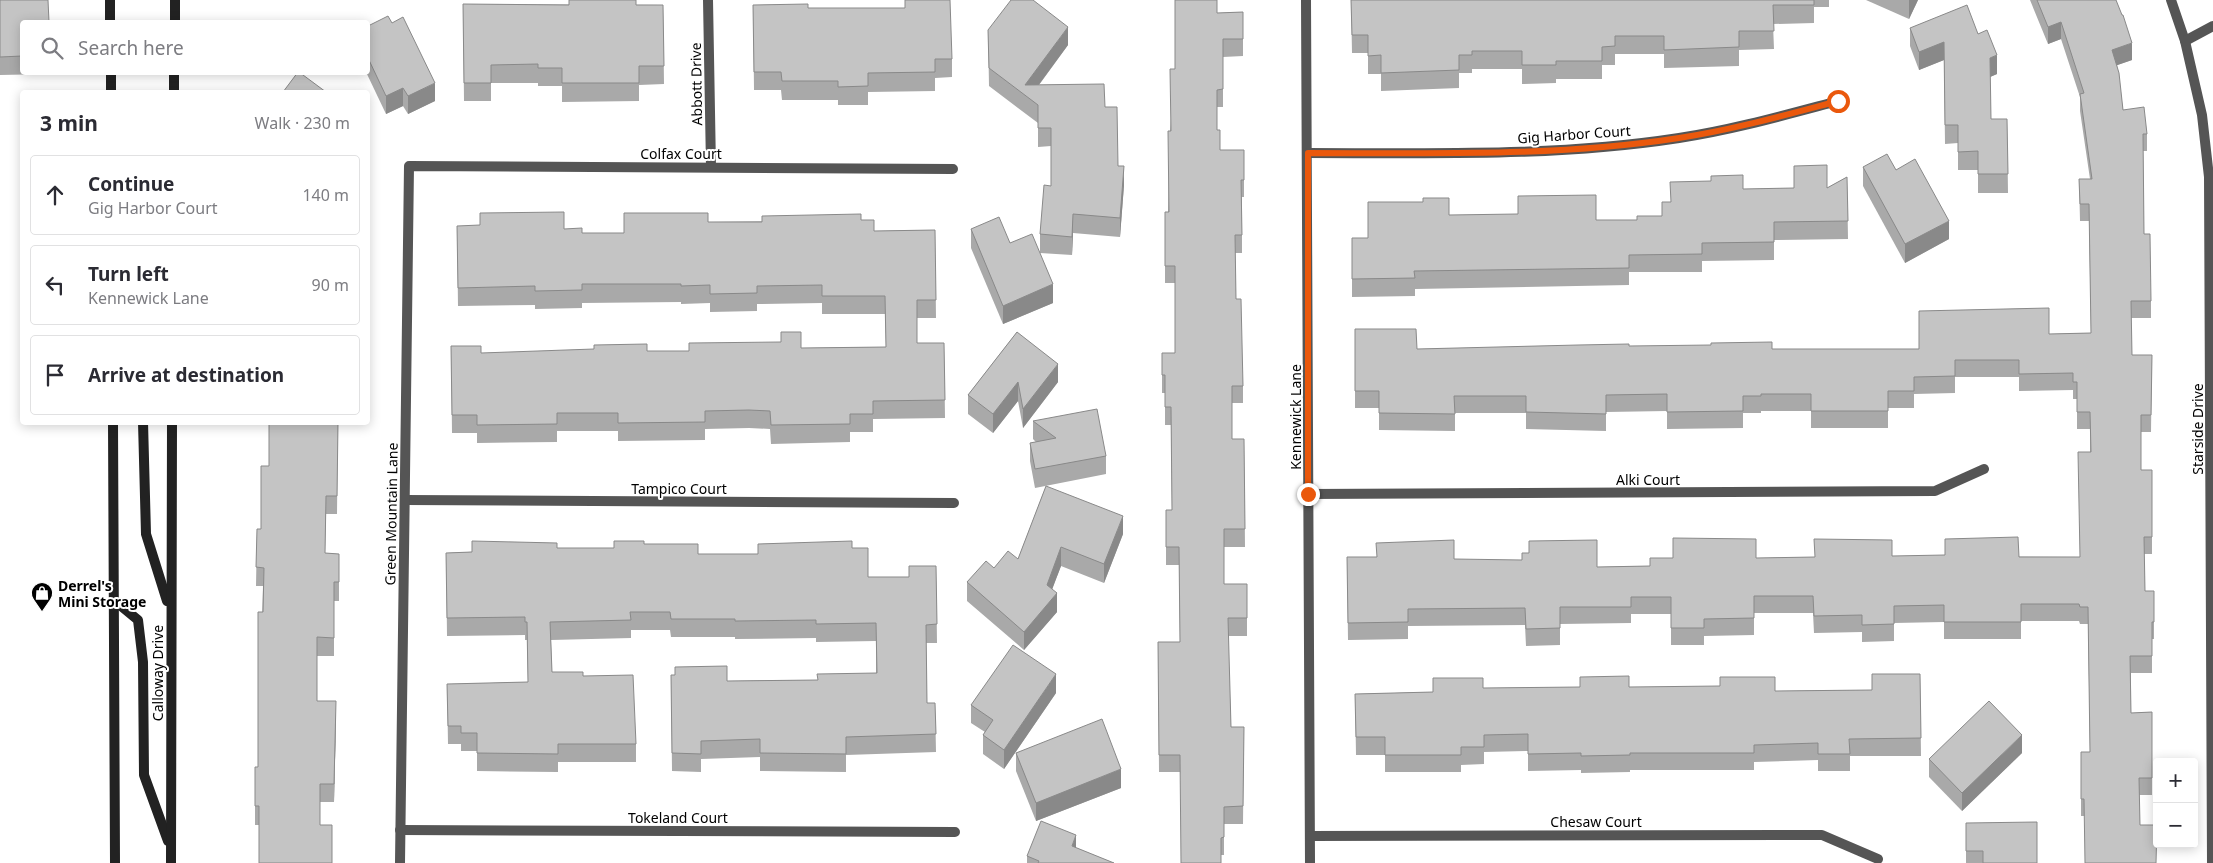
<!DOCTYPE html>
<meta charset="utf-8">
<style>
body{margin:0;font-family:"Noto Sans",sans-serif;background:#f7f7f7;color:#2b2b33}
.controls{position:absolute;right:15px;bottom:15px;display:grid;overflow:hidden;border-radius:5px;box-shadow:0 2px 12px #0003}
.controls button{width:45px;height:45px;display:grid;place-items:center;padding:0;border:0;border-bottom:1px solid #e1e1e2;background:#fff;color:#2b2b33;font:25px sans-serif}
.stop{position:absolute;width:15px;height:15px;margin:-11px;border:4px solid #ea580c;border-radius:50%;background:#fff}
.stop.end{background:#ea580c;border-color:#fff;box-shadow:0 1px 5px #0008}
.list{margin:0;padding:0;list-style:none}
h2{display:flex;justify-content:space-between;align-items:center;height:65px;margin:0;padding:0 20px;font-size:21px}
h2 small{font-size:16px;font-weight:400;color:#7c7c81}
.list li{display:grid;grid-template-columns:32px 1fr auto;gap:15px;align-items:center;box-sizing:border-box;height:80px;margin:0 10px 10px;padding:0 10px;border:1px solid #e1e1e2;border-radius:5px}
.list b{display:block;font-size:19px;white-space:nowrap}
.list p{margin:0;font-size:16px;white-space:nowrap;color:#7c7c81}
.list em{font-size:16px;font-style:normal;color:#7c7c81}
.icon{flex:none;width:28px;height:28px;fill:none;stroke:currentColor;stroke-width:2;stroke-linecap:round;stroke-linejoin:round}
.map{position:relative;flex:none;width:2213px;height:863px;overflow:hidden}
.search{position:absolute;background:#fff;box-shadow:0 2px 12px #0003;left:20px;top:20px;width:350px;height:55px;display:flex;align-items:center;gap:12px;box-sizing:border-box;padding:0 18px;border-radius:5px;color:#7c7c81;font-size:19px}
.panel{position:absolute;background:#fff;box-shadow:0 2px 12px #0003;left:20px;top:90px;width:350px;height:335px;border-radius:5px}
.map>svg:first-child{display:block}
</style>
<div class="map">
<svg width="2213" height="863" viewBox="0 0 2213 863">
<rect width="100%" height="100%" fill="#fff"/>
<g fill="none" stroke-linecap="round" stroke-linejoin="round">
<!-- street -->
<g stroke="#555" stroke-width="10">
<polyline points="708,0 711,167"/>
<polyline points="1306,0 1310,863"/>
<polyline points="2171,0 2185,41 2202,115 2209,177 2212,863"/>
<polyline points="2185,41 2213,26"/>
<path d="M1308,153C1432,153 1556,157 1679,138C1732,130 1785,115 1838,101"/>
<polyline points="1308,494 1935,491 1984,469"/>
<polyline points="405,500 954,503"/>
<polyline points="400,830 955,832"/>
<polyline points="1310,836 1822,835 1878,859"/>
<polyline points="400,863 409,166 953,169"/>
</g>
<!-- secondary -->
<g stroke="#222" stroke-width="10">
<polyline points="110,0 110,22"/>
<polyline points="175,22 175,0"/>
<polyline points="111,72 111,92"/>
<polyline points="174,92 174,72"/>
<polyline points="113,422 115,863"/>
<polyline points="143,422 146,534 167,601"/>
<polyline points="115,601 138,620 143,662 144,775 168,841"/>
<polyline points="171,863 172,422"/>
</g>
</g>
<!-- wall -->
<g fill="#a9a9a9">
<polygon points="0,0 22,22 22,72 49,72 49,74 0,75"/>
<polygon points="1351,0 1829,0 1829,7 1814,7 1814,23 1773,24 1774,49 1739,50 1739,66 1664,68 1664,54 1615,54 1615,65 1602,65 1602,79 1556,79 1556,83 1522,84 1522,69 1472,69 1472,73 1459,73 1459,88 1381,91 1381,74 1368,74 1368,53 1352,53"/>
<polygon points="1866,0 1918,0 1909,19"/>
<polygon points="2030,0 2116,0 2132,60 2117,65 2123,110 2147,134 2147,151 2143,151 2144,234 2151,301 2151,318 2131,318 2132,355 2152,355 2151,432 2141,432 2141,470 2152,470 2152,554 2144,554 2145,591 2154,591 2154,639 2152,639 2152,673 2131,673 2131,713 2152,712 2152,795 2139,795 2140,825 2156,863 2084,816 2081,816 2081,752 2090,752 2088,624 2080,624 2079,621 2021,621 2021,639 1944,639 1944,622 1894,623 1894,641 1862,642 1862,632 1814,633 1813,613 1754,613 1754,635 1704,636 1704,645 1671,645 1671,614 1631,614 1631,623 1560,624 1560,645 1526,646 1525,625 1408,626 1408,639 1348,640 1347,557 1454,559 1597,567 1650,566 1756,558 1892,556 2080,557 2090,452 2090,429 2077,429 2077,399 2073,399 2073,390 2019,391 2019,377 1955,377 1955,393 1914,394 1914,408 1888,408 1888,428 1811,428 1811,411 1761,411 1761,413 1743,413 1743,428 1667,429 1667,411 1606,412 1606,431 1526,429 1526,413 1455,413 1455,431 1379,430 1379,408 1355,408 1355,329 1417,349 1629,346 1772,349 1919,349 2049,334 2091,333 2089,221 2080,221 2079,179 2090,179 2080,111 2080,97 2061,39 2048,44"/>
<polygon points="463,4 663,5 664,84 639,85 639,101 562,102 562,86 538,86 538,83 491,83 491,101 464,101"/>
<polygon points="753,5 808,8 952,59 952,77 935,78 935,91 868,92 868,105 838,105 838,100 782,100 781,90 754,90"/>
<polygon points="1243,12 1243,56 1223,57 1223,107 1217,107 1217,130 1220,150 1244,150 1244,197 1242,197 1242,253 1235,253 1236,299 1243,386 1243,403 1232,403 1232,439 1244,439 1245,547 1224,547 1224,584 1247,618 1247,636 1228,636 1231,727 1244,727 1243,824 1224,824 1224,855 1221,855 1180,772 1159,772 1158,642 1180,642 1179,565 1166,565 1166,510 1172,510 1171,425 1165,425 1165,393 1162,393 1162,371 1175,353 1175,283 1165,283 1165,230 1168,212 1170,131 1175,69 1217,13"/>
<polygon points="368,26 435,101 408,114 403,106 386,114 366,72 368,72"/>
<polygon points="1910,28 1978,34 1997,74 1990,77 1991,119 2007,119 2008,193 1978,193 1978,170 1958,170 1958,143 1945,144 1944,60 1919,70 1910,46"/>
<polygon points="988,30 1068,45 1039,85 1105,107 1118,166 1124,185 1120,237 1073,233 1072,255 1040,253 1040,234 1051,186 1051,146 1038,147 1038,123 989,86"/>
<polygon points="1863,167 1896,170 1949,239 1905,263 1863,186"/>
<polygon points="1847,177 1848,239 1774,240 1774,260 1702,261 1702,272 1629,272 1629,285 1415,289 1415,296 1352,297 1352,238 1368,238 1449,215 1596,220 1637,220 1662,216 1670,202 1743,189 1827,188"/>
<polygon points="861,220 874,231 935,230 936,318 917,318 917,343 944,343 945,418 873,419 873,432 850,432 850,442 771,444 770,429 749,428 705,429 705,440 618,441 618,431 557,431 557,442 477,443 477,433 452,433 451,346 481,353 689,351 801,348 886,347 885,314 822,314 822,303 757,304 757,311 710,312 710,303 681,304 681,302 582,303 582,308 535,309 535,305 458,306 457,226 564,229 582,233 624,233 708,222"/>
<polygon points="971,229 1010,243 1053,303 1003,324 971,248"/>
<polygon points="1017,332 1058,382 1023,428 1018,401 993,433 968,414 968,395"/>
<polygon points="1033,421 1106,456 1106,474 1035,488 1030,461 1030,443 1036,442 1033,439"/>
<polygon points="338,422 337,514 326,514 325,553 339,554 339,601 334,601 334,656 317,656 317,701 336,719 334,802 320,802 259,825 255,825 255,767 258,767 263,586 256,586 257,529 261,529 269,466"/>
<polygon points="1046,486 1123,534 1104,583 1061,566 1052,589 1057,612 1024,650 967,601 967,582 994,568 1018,559"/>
<polygon points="644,544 698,554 758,554 852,548 868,577 909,577 936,566 937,643 926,643 927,703 935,703 936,752 846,755 846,772 760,771 760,757 701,759 701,772 672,771 671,675 727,681 818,680 876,673 876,641 816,642 816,638 735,639 735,637 671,637 670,630 631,630 631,638 551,640 552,672 583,676 636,744 636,762 558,762 558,772 477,771 477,751 461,751 461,744 448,744 447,684 528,682 527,640 525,640 525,635 447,636 446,553 557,548 614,548"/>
<polygon points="1920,674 1921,756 1850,756 1850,771 1818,771 1818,760 1754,762 1754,770 1630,770 1630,772 1581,773 1581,770 1528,771 1528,751 1484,752 1484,764 1461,765 1461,772 1385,772 1385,755 1356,755 1355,694 1433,692 1483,688 1629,687 1775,691 1872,690"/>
<polygon points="1056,693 1004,769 983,754 983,735 985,732 971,723 971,705"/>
<polygon points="1016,753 1121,788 1036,821 1016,771"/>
<polygon points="2022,753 1962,811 1929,777 1929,759"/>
<polygon points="1966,823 2037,863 1966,863"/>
<polygon points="1076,848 1114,863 1027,863 1027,856"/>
</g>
<!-- shaded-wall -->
<g fill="#898989">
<polygon points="1909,0 1918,0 1909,19"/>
<polygon points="2061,22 2061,39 2048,44 2048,27"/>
<polygon points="1068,27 1068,45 1029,98 1025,85"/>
<polygon points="1944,42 1944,60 1919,70 1919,52"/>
<polygon points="2132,43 2132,60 2112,67 2112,50"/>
<polygon points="1997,55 1997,74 1990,77 1990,58"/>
<polygon points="435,83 435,101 408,114 408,96"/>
<polygon points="403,88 403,106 386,114 386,96"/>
<polygon points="1124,166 1124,185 1120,237 1120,218"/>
<polygon points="1073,214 1073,233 1072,255 1072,237"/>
<polygon points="1949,221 1949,239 1905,263 1905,244"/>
<polygon points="1053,284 1053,303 1003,324 1003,306"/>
<polygon points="1058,364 1058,382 1023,428 1023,409"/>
<polygon points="1018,382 1018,401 993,433 993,414"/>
<polygon points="1123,516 1123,534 1104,583 1104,564"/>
<polygon points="1061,547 1061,566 1047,603 1047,585"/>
<polygon points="1057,593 1057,612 1024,650 1024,632"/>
<polygon points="1056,674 1056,693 1004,769 1004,750"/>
<polygon points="336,701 336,719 334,802 334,784"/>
<polygon points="2022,735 2022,753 1962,811 1962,793"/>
<polygon points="1121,769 1121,788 1036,821 1036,803"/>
<polygon points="1076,835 1076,854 1072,846"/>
</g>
<!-- building -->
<g fill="#c4c4c4" stroke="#898989">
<polygon points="0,0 48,0 49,22 22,22 22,56 0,57"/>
<polygon points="569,0 636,0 636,5 663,5 664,66 639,66 639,83 562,83 562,68 538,68 538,64 491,65 491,83 464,83 463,4 569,5"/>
<polygon points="905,0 950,0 952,59 935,59 935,72 868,73 868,86 838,87 838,81 782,81 781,72 754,72 753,5 808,4 808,8 905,8"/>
<polygon points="1011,0 1033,0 1068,27 1025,85 1104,84 1105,107 1117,107 1118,166 1124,166 1120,218 1073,214 1072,237 1040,234 1044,185 1051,186 1051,128 1038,128 1038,105 989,68 988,30"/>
<polygon points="1175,0 1217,0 1217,13 1243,12 1243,39 1223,39 1223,89 1217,90 1217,130 1220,130 1220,150 1244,150 1244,180 1241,180 1242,235 1235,235 1236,299 1241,299 1243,386 1232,386 1232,439 1244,439 1245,529 1224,529 1224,584 1247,584 1247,618 1228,618 1231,727 1244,727 1243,806 1224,807 1224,837 1221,838 1221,863 1181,863 1180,755 1159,755 1158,642 1180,642 1179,547 1166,547 1166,510 1172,510 1171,407 1165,407 1165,375 1162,375 1162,353 1175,353 1175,266 1165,266 1165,212 1169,212 1168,131 1171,131 1170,69 1175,69"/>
<polygon points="1351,0 1814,0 1814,5 1773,5 1774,31 1739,31 1739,47 1664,50 1664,36 1615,36 1615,46 1602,47 1602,61 1556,61 1556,65 1522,65 1522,51 1472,51 1472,55 1459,55 1459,70 1381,73 1381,55 1368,56 1368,35 1352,35"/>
<polygon points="2037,0 2116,0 2122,15 2123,15 2132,43 2112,50 2119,73 2123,110 2144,107 2147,134 2143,134 2144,234 2150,234 2151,301 2131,301 2132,355 2152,355 2151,415 2141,415 2141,470 2152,470 2152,537 2144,537 2145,591 2154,591 2154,622 2152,622 2152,656 2130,656 2131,713 2152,712 2152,778 2139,778 2140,825 2157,825 2156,863 2085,863 2084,799 2081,799 2081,752 2090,752 2088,607 2080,607 2079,604 2021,604 2021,622 1944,622 1944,605 1894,606 1894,624 1862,625 1862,615 1814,616 1813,596 1754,596 1754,618 1704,619 1704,628 1671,628 1671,597 1631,597 1631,607 1560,607 1560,628 1526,629 1525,608 1408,609 1408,622 1348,623 1347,557 1377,557 1376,543 1454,540 1454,559 1522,560 1522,553 1529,553 1529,541 1597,540 1597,567 1650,566 1650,558 1673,558 1673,538 1756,539 1756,558 1815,557 1814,539 1892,540 1892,556 1945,555 1945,539 2018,537 2019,557 2080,557 2078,452 2091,452 2090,412 2077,412 2077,382 2073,382 2073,373 2019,374 2019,360 1955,360 1955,376 1914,377 1914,391 1888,391 1888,411 1811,411 1811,394 1761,394 1761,396 1743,396 1743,411 1667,412 1667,394 1606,395 1606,414 1526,412 1526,396 1454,396 1455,414 1379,413 1379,391 1355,391 1355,329 1416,329 1417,349 1578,345 1629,344 1629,346 1711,345 1711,343 1772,342 1772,349 1919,349 1919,311 2049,308 2049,334 2091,333 2089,204 2080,204 2079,179 2092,179 2080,94 2084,93 2061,22 2048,27"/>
<polygon points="1967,5 1978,34 1987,30 1997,55 1990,58 1991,119 2007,119 2008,174 1978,174 1978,151 1958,152 1958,125 1945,125 1944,42 1919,52 1910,28"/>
<polygon points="388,16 392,23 403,17 435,83 408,96 403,88 386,96 368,58 368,26"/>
<polygon points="298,72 299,72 326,92 283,92"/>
<polygon points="1887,154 1896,170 1915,159 1949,221 1905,244 1863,167"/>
<polygon points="1827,165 1827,188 1847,177 1848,221 1774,222 1774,242 1702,243 1702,254 1629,255 1629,268 1414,271 1415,278 1352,279 1352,238 1368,238 1368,202 1423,202 1423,198 1449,198 1449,215 1518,214 1518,196 1596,195 1596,220 1637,220 1637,216 1662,216 1662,202 1671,202 1670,182 1711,181 1711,176 1743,175 1743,189 1794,188 1794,166"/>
<polygon points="564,212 564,229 582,228 582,233 624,233 624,213 708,213 708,222 762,222 762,216 861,214 861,220 874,220 874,231 935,230 936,300 917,300 917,343 944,343 945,400 873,401 873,414 850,414 850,424 771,425 770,411 749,410 705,411 705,422 618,423 618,413 557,413 557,424 477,425 477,415 452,415 451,346 481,346 481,353 594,349 594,345 647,344 647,351 689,351 689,343 781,342 781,332 801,332 801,348 886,347 885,296 822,296 822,285 757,286 757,293 710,294 710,285 681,286 681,284 582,284 582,290 535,291 535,286 458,288 457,226 480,225 480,213"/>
<polygon points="999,217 1010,243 1032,234 1053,284 1003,306 971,229"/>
<polygon points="1017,332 1058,364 1023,409 1018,382 993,414 968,395"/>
<polygon points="1097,409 1106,456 1035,469 1030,443 1056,438 1033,421"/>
<polygon points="269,422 338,422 337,496 326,496 325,553 339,554 339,582 334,582 334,638 317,637 317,701 336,701 334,784 320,784 320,825 332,825 332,863 259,863 259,806 255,806 255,767 258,767 258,612 263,612 264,568 256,567 257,529 261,529 261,466 269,466"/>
<polygon points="1046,486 1123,516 1104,564 1061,547 1047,585 1057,593 1024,632 967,582 986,561 994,568 1008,551 1018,559"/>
<polygon points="472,541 557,543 557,548 614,548 614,541 644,541 644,544 698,544 698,554 758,554 758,544 852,541 852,548 868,548 868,577 909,577 909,566 936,566 937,624 926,625 927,703 935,703 936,734 846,737 846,754 760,753 760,739 701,741 701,754 672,753 671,675 675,675 675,667 727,666 727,681 818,680 817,674 877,673 876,623 816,624 816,620 735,621 735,619 671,619 670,612 630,612 631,620 550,622 552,672 583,672 583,676 633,675 636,744 558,744 558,754 477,753 477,733 461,733 461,726 448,726 447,684 528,682 527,622 525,622 525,617 447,618 446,553 472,552"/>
<polygon points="1013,645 1056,674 1004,750 983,735 993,720 971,705"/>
<polygon points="1872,674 1920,674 1921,738 1849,739 1850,754 1818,754 1818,743 1754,745 1754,753 1630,753 1630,755 1581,756 1581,753 1528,754 1528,734 1484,735 1484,747 1461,747 1461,755 1385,755 1385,737 1356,737 1355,694 1433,692 1433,678 1483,678 1483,688 1580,687 1580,677 1629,676 1629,687 1720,686 1720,677 1775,677 1775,691 1872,690"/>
<polygon points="1989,701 2022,735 1962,793 1929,759"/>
<polygon points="1102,719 1121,769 1036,803 1016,753"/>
<polygon points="1041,821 1076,835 1072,846 1114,863 1038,863 1039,861 1027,856"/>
<polygon points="2037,822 2037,863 1983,863 1983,851 1966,851 1966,823"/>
</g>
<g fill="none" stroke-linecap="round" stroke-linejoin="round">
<!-- route -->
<path stroke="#ea580c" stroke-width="6" d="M1308,494V153C1432,153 1556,157 1679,138C1732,130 1785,115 1838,101"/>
</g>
<!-- icons -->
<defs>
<g id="shop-pin" transform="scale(1.125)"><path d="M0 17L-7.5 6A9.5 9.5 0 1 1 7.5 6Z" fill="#000" stroke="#fff"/><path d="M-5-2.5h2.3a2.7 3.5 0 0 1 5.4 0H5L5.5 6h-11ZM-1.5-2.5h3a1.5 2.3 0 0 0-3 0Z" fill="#fff"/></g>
</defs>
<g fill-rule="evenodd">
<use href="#shop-pin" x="42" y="593"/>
</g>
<g text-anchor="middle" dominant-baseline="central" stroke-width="4" stroke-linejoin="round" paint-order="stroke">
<!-- street labels -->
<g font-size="14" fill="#000" stroke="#fff">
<text transform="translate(696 84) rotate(-91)">Abbott Drive</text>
<text transform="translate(1574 134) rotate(-4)">Gig Harbor Court</text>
<text x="681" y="153">Colfax Court</text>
<text transform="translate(1295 417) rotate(-90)">Kennewick Lane</text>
<text transform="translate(2197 429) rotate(-90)">Starside Drive</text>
<text x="1648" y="479">Alki Court</text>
<text x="679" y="488">Tampico Court</text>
<text transform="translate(391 514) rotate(-89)">Green Mountain Lane</text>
<text transform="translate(157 673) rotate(-90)">Calloway Drive</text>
<text x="678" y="817">Tokeland Court</text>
<text x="1596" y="821">Chesaw Court</text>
</g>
<!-- poi labels -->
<g font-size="14" font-weight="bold" fill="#000" stroke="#fff" text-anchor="start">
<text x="58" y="585">Derrel's<tspan x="58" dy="16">Mini Storage</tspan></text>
</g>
</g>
</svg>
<div class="controls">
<button>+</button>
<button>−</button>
</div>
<div class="stop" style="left:1838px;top:101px"></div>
<div class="stop end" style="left:1308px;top:494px"></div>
<div class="search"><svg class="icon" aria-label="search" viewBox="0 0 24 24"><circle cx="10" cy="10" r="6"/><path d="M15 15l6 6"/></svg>Search here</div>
<section class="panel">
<h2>3 min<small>Walk · 230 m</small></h2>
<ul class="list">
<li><svg class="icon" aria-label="ahead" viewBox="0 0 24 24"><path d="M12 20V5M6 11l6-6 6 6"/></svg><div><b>Continue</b><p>Gig Harbor Court</p></div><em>140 m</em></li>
<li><svg class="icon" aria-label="left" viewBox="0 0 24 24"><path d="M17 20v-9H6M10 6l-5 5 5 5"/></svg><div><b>Turn left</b><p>Kennewick Lane</p></div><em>90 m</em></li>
<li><svg class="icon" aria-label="arrive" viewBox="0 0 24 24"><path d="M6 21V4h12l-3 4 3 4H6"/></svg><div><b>Arrive at destination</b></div></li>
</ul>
</section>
</div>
